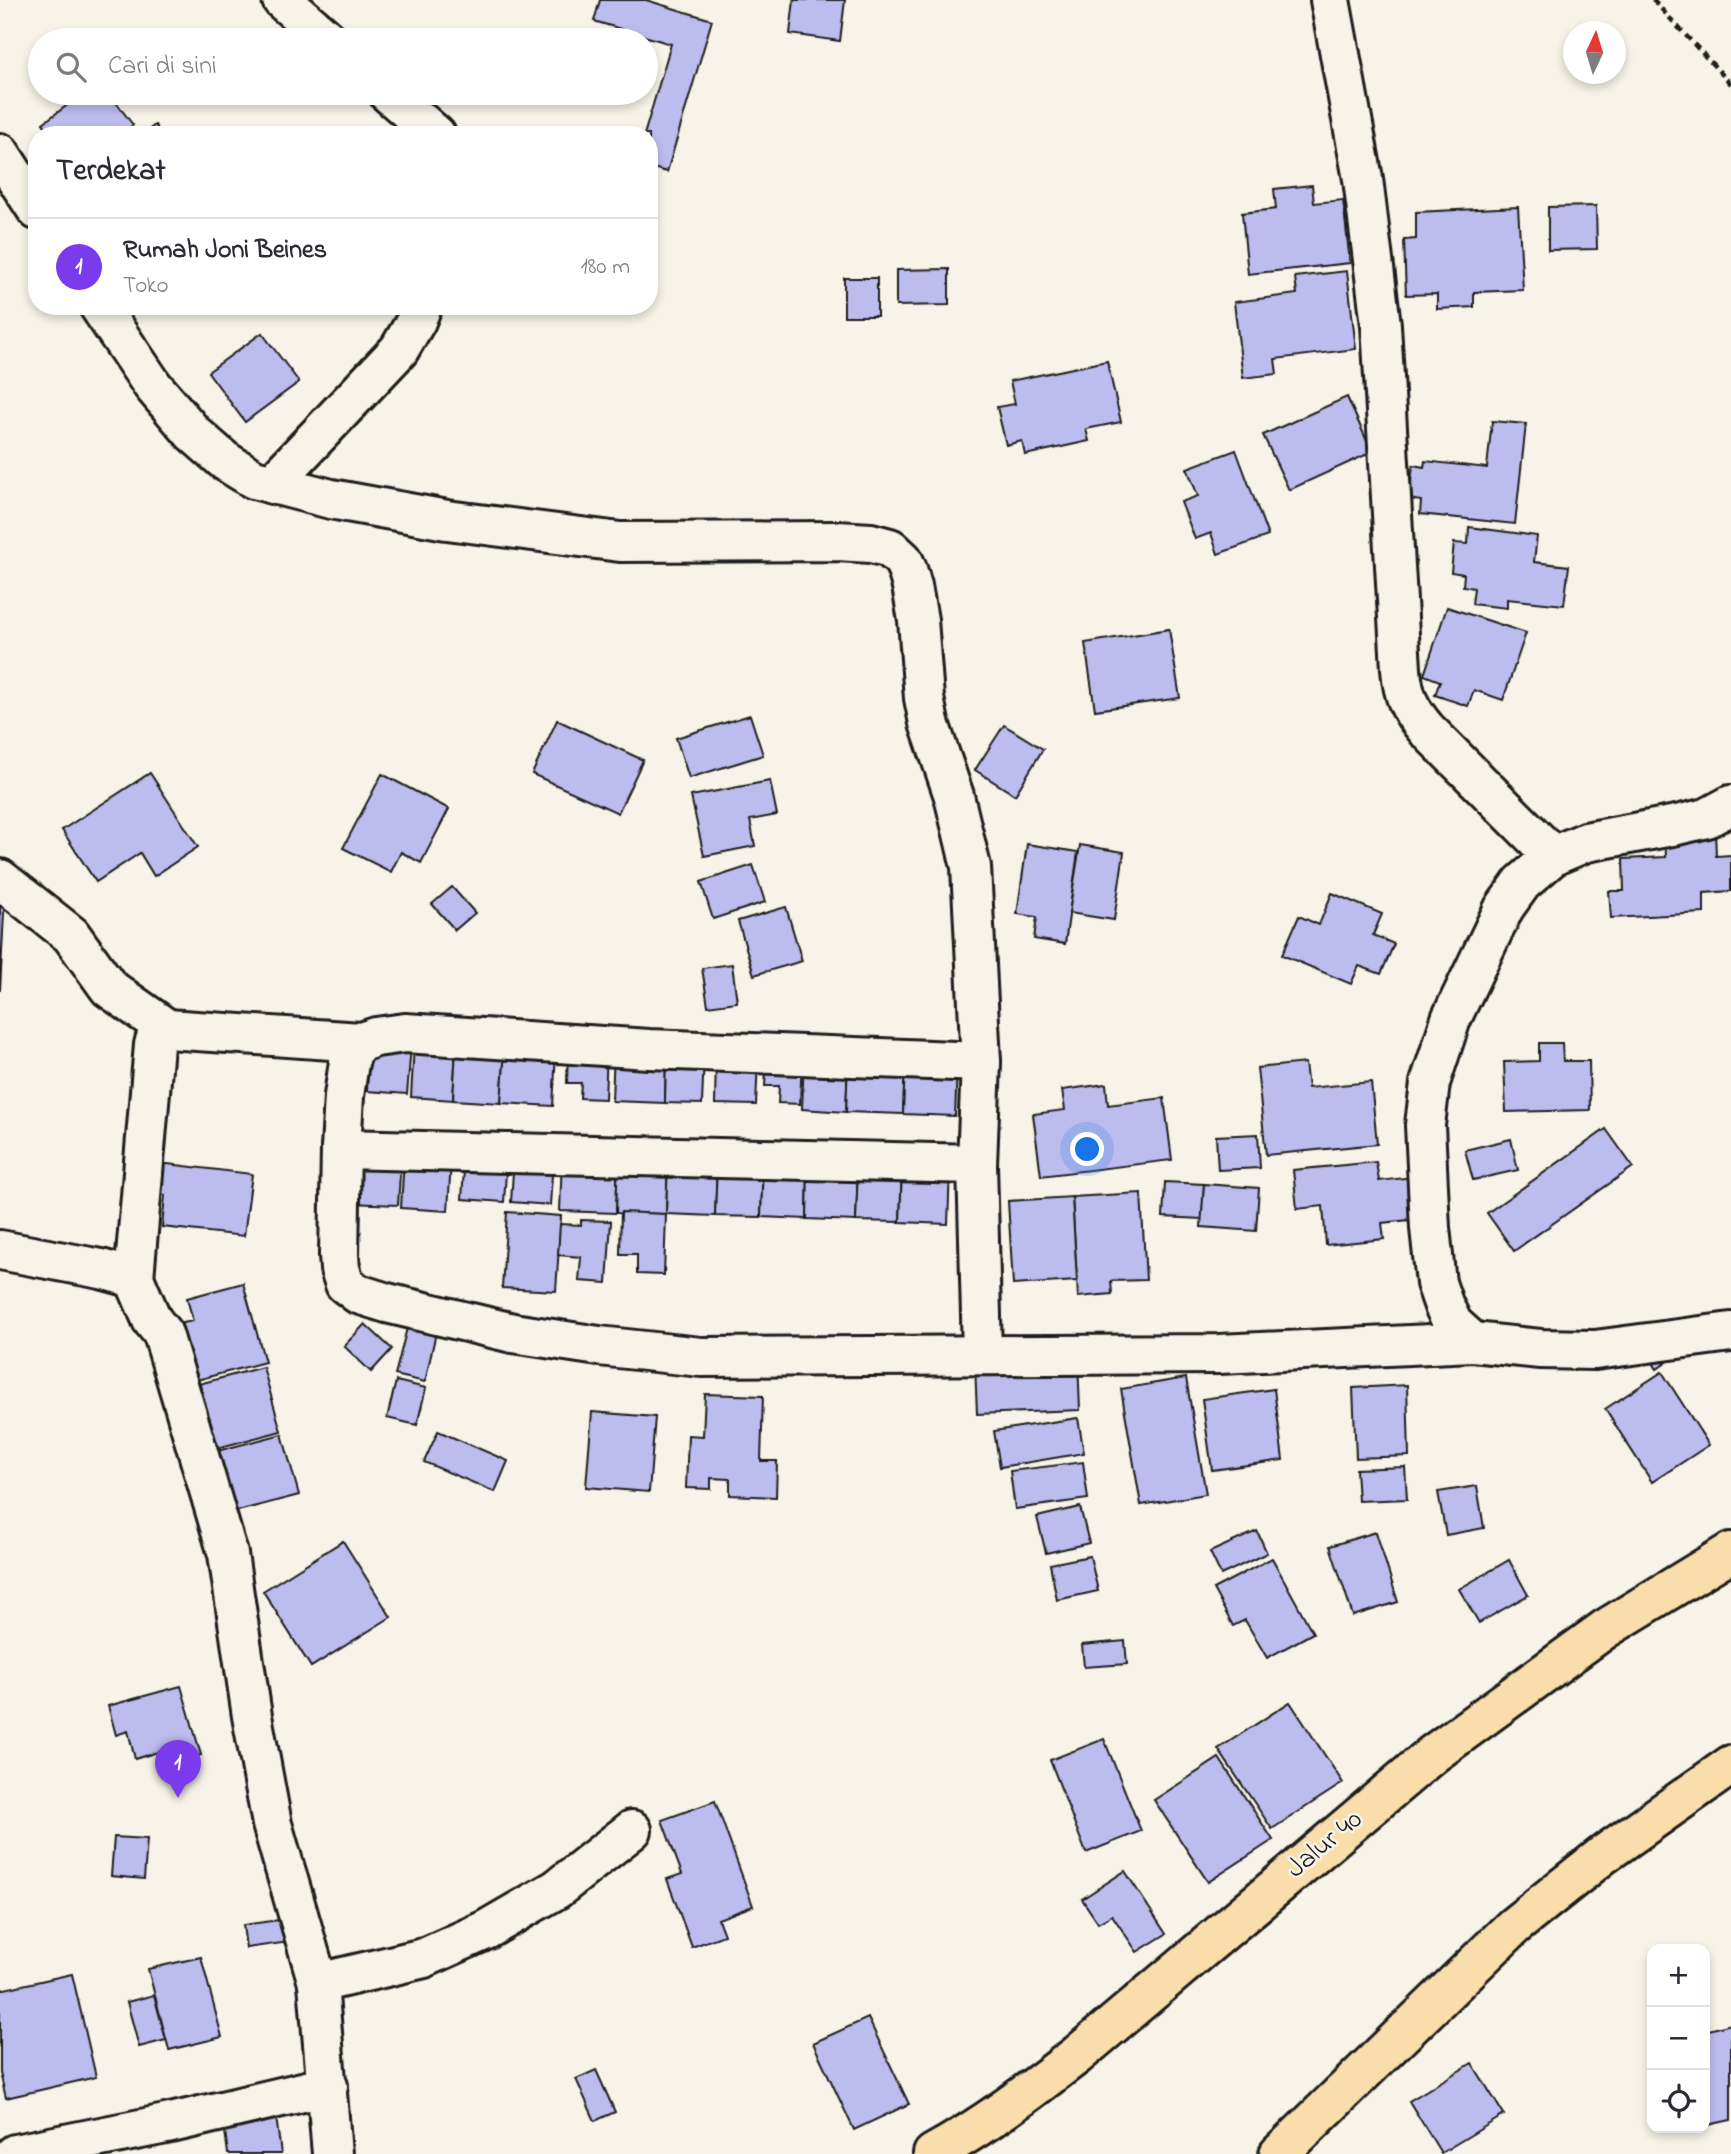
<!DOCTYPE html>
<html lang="id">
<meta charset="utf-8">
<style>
body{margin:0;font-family:"Indie Flower",sans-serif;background:#f7f7f7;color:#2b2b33}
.controls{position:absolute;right:21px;bottom:21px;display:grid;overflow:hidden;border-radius:14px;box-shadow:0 4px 10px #0003}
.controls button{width:63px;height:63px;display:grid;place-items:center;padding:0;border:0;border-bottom:2px solid #e1e1e2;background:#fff;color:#2b2b33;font:35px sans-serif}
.compass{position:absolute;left:1563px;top:21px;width:63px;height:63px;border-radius:50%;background:#fff;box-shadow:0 4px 10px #0003;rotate:4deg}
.you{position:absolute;left:1088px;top:1150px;width:24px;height:24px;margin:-18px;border:5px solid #fff;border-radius:50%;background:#1a73e8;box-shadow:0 0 0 10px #1a73e833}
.badge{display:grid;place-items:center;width:46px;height:46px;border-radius:50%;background:#7c3aed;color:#fff;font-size:23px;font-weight:700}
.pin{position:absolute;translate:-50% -58px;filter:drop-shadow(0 2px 4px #0008)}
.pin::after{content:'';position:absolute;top:37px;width:24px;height:21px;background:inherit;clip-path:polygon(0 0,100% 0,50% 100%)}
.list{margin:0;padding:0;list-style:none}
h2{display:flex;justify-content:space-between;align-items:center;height:91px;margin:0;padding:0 28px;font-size:30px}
h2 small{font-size:23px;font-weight:400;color:#7c7c81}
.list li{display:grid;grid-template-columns:46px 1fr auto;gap:21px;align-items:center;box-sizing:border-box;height:98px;padding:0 28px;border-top:2px solid #e1e1e2}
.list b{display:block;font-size:26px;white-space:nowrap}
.list p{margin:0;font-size:23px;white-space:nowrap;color:#7c7c81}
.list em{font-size:23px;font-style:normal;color:#7c7c81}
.icon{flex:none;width:38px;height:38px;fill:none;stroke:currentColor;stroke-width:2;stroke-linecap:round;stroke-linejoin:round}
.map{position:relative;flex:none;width:1731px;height:2154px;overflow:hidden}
.search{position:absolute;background:#fff;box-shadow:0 4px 10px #0003;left:28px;top:28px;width:630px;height:77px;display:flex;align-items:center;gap:18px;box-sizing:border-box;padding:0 24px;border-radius:38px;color:#7c7c81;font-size:26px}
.panel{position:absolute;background:#fff;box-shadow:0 4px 10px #0003;left:28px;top:126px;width:630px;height:189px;border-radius:28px}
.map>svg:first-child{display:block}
</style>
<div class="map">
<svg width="1731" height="2154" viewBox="0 0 1731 2154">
<rect width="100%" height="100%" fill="#f7f3e8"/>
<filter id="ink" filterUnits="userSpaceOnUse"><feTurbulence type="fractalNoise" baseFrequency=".0143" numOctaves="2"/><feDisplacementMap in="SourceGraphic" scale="14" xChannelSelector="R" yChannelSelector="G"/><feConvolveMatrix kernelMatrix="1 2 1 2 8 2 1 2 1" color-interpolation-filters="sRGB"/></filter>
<g filter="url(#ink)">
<!-- building -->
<g fill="#bdbcee" stroke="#1c1c1c" stroke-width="2">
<polygon points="600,0 646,0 712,20 667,172 649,167 649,135 644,135 671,44 594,21"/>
<polygon points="794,0 845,0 840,41 790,34"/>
<polygon points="84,93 109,93 133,125 121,135 51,135 43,123"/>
<polygon points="155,125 162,135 142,135"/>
<polygon points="1312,185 1314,203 1343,200 1350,263 1248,274 1242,213 1276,209 1274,189"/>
<polygon points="1596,206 1597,249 1548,250 1548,207"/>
<polygon points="1518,207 1523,290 1474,292 1474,307 1437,309 1437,294 1406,295 1404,240 1416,239 1416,212"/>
<polygon points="949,269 949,305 896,306 896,270"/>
<polygon points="1347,271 1356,349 1275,359 1277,374 1243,378 1234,302 1297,294 1295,277"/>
<rect x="844" y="278" width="33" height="38"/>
<polygon points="262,333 299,382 245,422 208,372"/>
<polygon points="1107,361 1121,422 1086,429 1089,441 1025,455 1022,441 1006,445 997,407 1015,404 1010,381"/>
<polygon points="1347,397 1372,452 1289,490 1263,435"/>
<polygon points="1492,421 1526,424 1515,524 1420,514 1421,501 1409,499 1413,465 1424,467 1425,461 1487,468"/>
<polygon points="1236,450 1268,536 1218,554 1211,533 1195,539 1181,502 1198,496 1187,468"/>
<polygon points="1469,527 1537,536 1534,562 1569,566 1564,605 1507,599 1507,608 1472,604 1474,588 1463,586 1464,574 1451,572 1454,543 1468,544"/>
<polygon points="1447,607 1526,633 1503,700 1474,690 1468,706 1435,695 1440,681 1424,675"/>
<polygon points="1169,629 1180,698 1095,710 1085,643"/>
<polygon points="750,715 763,755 689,778 676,738"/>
<polygon points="557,720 643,760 618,813 532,774"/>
<polygon points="1004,725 1043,749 1015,795 975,770"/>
<polygon points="150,773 198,847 154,876 140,853 96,882 62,830"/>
<polygon points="382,774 449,809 421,863 401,852 391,872 343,848"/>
<polygon points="770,781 777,815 750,820 755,846 704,856 691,796"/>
<polygon points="1715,832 1716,856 1731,855 1731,891 1704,893 1704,913 1611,918 1609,891 1624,891 1623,859 1666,857 1665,835"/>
<polygon points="1027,844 1078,852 1065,944 1034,939 1037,917 1017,914"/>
<polygon points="1080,845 1124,852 1114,920 1069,913"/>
<polygon points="753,865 765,902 713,919 701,882"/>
<polygon points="452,887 475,913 455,930 432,904"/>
<polygon points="0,892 5,893 0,991"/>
<polygon points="1332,893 1382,914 1373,935 1394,944 1381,974 1359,966 1351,984 1282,955 1299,916 1319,925"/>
<polygon points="786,907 802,961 754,975 738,921"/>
<polygon points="732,964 737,1002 708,1006 702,968"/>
<polygon points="369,1043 411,1046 407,1094 367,1091"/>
<polygon points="1539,1043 1562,1043 1563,1061 1589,1061 1590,1110 1506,1112 1504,1062 1539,1061"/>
<polygon points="414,1045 456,1048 453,1100 411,1097"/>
<polygon points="456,1048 505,1050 501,1103 453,1100"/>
<polygon points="505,1050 556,1053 553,1106 501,1103"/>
<polygon points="568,1050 607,1051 605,1099 580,1098 581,1083 567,1083"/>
<polygon points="614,1051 666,1054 665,1103 612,1101"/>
<polygon points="666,1054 704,1055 702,1104 665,1103"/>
<polygon points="716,1056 758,1059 756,1105 715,1104"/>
<polygon points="767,1057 802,1058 800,1104 778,1103 779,1086 765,1086"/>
<polygon points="804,1058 848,1061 846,1112 802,1109"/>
<polygon points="848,1061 905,1063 903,1114 846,1112"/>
<polygon points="905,1063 957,1066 955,1116 903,1114"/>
<polygon points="1305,1063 1308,1088 1371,1082 1377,1144 1266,1155 1257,1068"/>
<polygon points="1106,1084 1108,1105 1164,1098 1172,1160 1041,1176 1033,1114 1065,1110 1062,1090"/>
<polygon points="1606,1129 1633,1167 1514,1251 1487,1213"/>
<polygon points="1258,1134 1260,1168 1218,1170 1216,1136"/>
<polygon points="1511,1139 1518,1170 1473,1180 1465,1150"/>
<polygon points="354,1154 401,1157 398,1205 351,1203"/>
<polygon points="465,1155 507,1158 504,1202 462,1199"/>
<polygon points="404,1157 451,1160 448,1211 401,1208"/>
<polygon points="514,1157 553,1160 550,1205 511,1202"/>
<polygon points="562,1157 618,1158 616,1213 560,1211"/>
<polygon points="618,1158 668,1160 666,1214 616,1213"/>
<polygon points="668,1160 717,1162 715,1216 666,1214"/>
<polygon points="717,1162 763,1163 761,1217 715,1216"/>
<polygon points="1376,1162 1379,1181 1413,1177 1418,1219 1382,1223 1384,1239 1326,1245 1323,1206 1297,1209 1293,1170"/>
<polygon points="159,1163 252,1174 244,1236 162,1227 165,1195 155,1194"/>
<polygon points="763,1163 808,1165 807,1219 761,1217"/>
<polygon points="808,1165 858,1166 856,1221 807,1219"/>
<polygon points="858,1166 902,1168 900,1222 856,1221"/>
<polygon points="902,1168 950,1169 948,1224 900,1222"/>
<polygon points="1165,1182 1204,1184 1202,1219 1163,1217"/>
<polygon points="1204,1184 1259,1188 1256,1231 1201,1227"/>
<polygon points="1141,1193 1146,1280 1111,1281 1112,1294 1078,1297 1072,1197"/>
<polygon points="1072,1197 1077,1281 1013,1285 1008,1201"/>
<polygon points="507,1212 561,1216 556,1291 502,1288"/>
<polygon points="621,1212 666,1214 664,1275 637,1274 637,1254 620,1254"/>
<polygon points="581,1220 611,1221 607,1283 579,1281 581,1257 558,1255 560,1224 581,1225"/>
<polygon points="243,1283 265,1362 193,1381 178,1324 193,1321 187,1298"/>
<polygon points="411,1312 439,1319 425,1382 395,1375"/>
<polygon points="365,1324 392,1349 371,1372 344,1346"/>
<polygon points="1662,1349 1670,1360 1657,1369 1650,1358"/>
<polygon points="1078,1360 1080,1410 977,1414 975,1364"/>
<polygon points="263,1367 281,1431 217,1448 199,1384"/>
<polygon points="1662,1372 1709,1445 1652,1482 1605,1409"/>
<polygon points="1186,1378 1206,1494 1141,1505 1121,1389"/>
<polygon points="396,1381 426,1388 417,1425 387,1418"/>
<polygon points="1407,1385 1409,1456 1356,1458 1353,1388"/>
<polygon points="1274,1389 1283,1460 1212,1470 1202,1399"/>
<polygon points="705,1394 763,1396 761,1461 777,1461 776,1497 730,1495 730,1479 711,1478 711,1489 686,1488 688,1435 703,1436"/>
<polygon points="592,1412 655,1417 649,1492 586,1487"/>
<polygon points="1078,1418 1084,1453 1000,1467 994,1431"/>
<polygon points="438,1431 508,1461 495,1492 424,1462"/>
<polygon points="282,1434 299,1495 234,1512 217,1451"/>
<polygon points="1083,1462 1088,1499 1015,1509 1010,1471"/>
<polygon points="1405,1467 1407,1499 1358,1501 1356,1469"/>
<polygon points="1477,1486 1484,1528 1446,1535 1438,1492"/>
<polygon points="1080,1507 1089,1543 1046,1553 1037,1517"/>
<polygon points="1257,1531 1267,1553 1221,1575 1210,1552"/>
<polygon points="1376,1532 1398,1602 1353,1616 1330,1546"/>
<polygon points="343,1541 391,1617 311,1667 263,1591"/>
<polygon points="1090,1556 1098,1591 1057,1600 1050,1564"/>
<polygon points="1272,1558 1313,1633 1267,1658 1245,1620 1233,1626 1213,1589"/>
<polygon points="1509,1560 1528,1595 1479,1623 1459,1589"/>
<polygon points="1125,1641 1127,1664 1084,1667 1082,1645"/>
<polygon points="181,1686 201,1755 162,1765 158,1752 135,1759 128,1731 116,1735 108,1706"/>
<polygon points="1290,1702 1343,1783 1272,1829 1218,1749"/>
<polygon points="1104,1739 1141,1831 1086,1853 1050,1760"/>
<polygon points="1219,1758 1273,1840 1208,1882 1154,1800"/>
<polygon points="715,1801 753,1906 718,1919 724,1935 692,1947 667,1879 682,1874 662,1820"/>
<polygon points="114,1837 147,1839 144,1879 111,1876"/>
<polygon points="1125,1871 1166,1934 1137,1952 1112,1915 1098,1923 1082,1899"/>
<polygon points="293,1918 297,1941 246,1948 243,1925"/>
<polygon points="201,1957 222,2037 169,2050 148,1969"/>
<polygon points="72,1974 96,2077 6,2098 0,2073 0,1990"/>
<polygon points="154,1995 166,2040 139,2047 127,2002"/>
<polygon points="868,2018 909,2104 854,2130 813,2043"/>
<polygon points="1731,2024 1731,2120 1708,2125 1705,2114 1705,2031"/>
<polygon points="1472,2063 1504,2115 1441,2153 1409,2101"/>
<polygon points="596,2070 615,2112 595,2121 576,2079"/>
<polygon points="275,2109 281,2154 228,2154 223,2116"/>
</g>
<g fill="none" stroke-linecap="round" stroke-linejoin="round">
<!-- minor casing -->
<g stroke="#1c1c1c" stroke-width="44">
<g id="minor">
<polyline points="282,0 328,40"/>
<path d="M1330,0L1363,179L1381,325L1401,669C1403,696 1409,709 1427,730L1553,856"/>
<polyline points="388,93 436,135"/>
<polyline points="0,153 37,210"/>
<polyline points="99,306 153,386 193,433 225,461 254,479 331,499 447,520 620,542 837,541 871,543 890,548 903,560 907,569 912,586 918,620 924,698 929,723 954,796 971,867 981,1062 977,1164 982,1354"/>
<polyline points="272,484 399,350 416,321 422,306"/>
<polyline points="1731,805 1707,818 1677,825 1586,842 1553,856 1522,883 1504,908 1451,1019 1430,1083 1425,1125 1430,1228 1436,1283 1444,1306 1453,1324 1473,1342 1540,1349 1595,1350 1731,1332"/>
<polyline points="0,879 71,935 109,988 167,1029"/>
<polyline points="981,1062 649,1049 405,1033 376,1037 361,1042 353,1050 349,1062 344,1096 341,1149 339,1255 340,1269 345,1284 358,1294 387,1303 513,1333 599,1346 701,1357 1219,1354 1473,1342"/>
<polyline points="341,1149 977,1164"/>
<polyline points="0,1250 101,1269 134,1278 152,1320 163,1334 228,1554 252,1716 272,1824 318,1983 332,2154"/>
<path d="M134,1278L154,1045C156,1036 158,1032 167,1029L361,1042"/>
<polyline points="318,1983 424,1958 486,1930 557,1889 632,1830"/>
<polyline points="15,2154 171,2123 328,2086"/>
</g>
</g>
<!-- highway casing -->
<g stroke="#1c1c1c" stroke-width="44">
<g id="highway">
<path d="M933,2154C984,2126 1030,2091 1077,2055L1433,1754L1605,1629L1731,1552"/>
<polyline points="1279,2154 1514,1926 1603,1855 1731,1765"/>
</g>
</g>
<!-- path -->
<polyline stroke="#1c1c1c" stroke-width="4.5" stroke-dasharray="7 5" stroke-linecap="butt" points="1653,0 1731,84"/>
<!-- minor -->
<use href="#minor" stroke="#f7f3e8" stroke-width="38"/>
<!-- highway -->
<use href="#highway" stroke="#f9deab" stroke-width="38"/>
</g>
</g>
<g text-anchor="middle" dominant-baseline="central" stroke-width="5" stroke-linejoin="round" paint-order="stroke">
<!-- street labels -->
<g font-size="28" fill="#1c1c1c" stroke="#f7f3e8">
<text transform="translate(1325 1845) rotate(-40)">Jalur 40</text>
</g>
</g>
</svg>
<div class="controls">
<button>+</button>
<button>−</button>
<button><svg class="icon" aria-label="locate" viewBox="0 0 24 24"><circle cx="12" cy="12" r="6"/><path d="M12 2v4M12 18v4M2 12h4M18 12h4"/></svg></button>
</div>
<svg class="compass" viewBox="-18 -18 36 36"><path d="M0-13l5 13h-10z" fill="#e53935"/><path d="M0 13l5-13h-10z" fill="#7c7c81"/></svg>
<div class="you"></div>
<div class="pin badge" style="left:178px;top:1798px">1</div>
<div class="search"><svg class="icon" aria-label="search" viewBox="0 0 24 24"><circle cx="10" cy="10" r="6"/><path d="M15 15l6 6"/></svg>Cari di sini</div>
<section class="panel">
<h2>Terdekat<small></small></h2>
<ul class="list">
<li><span class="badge">1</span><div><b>Rumah Joni Beines</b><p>Toko</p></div><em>180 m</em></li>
</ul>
</section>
</div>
